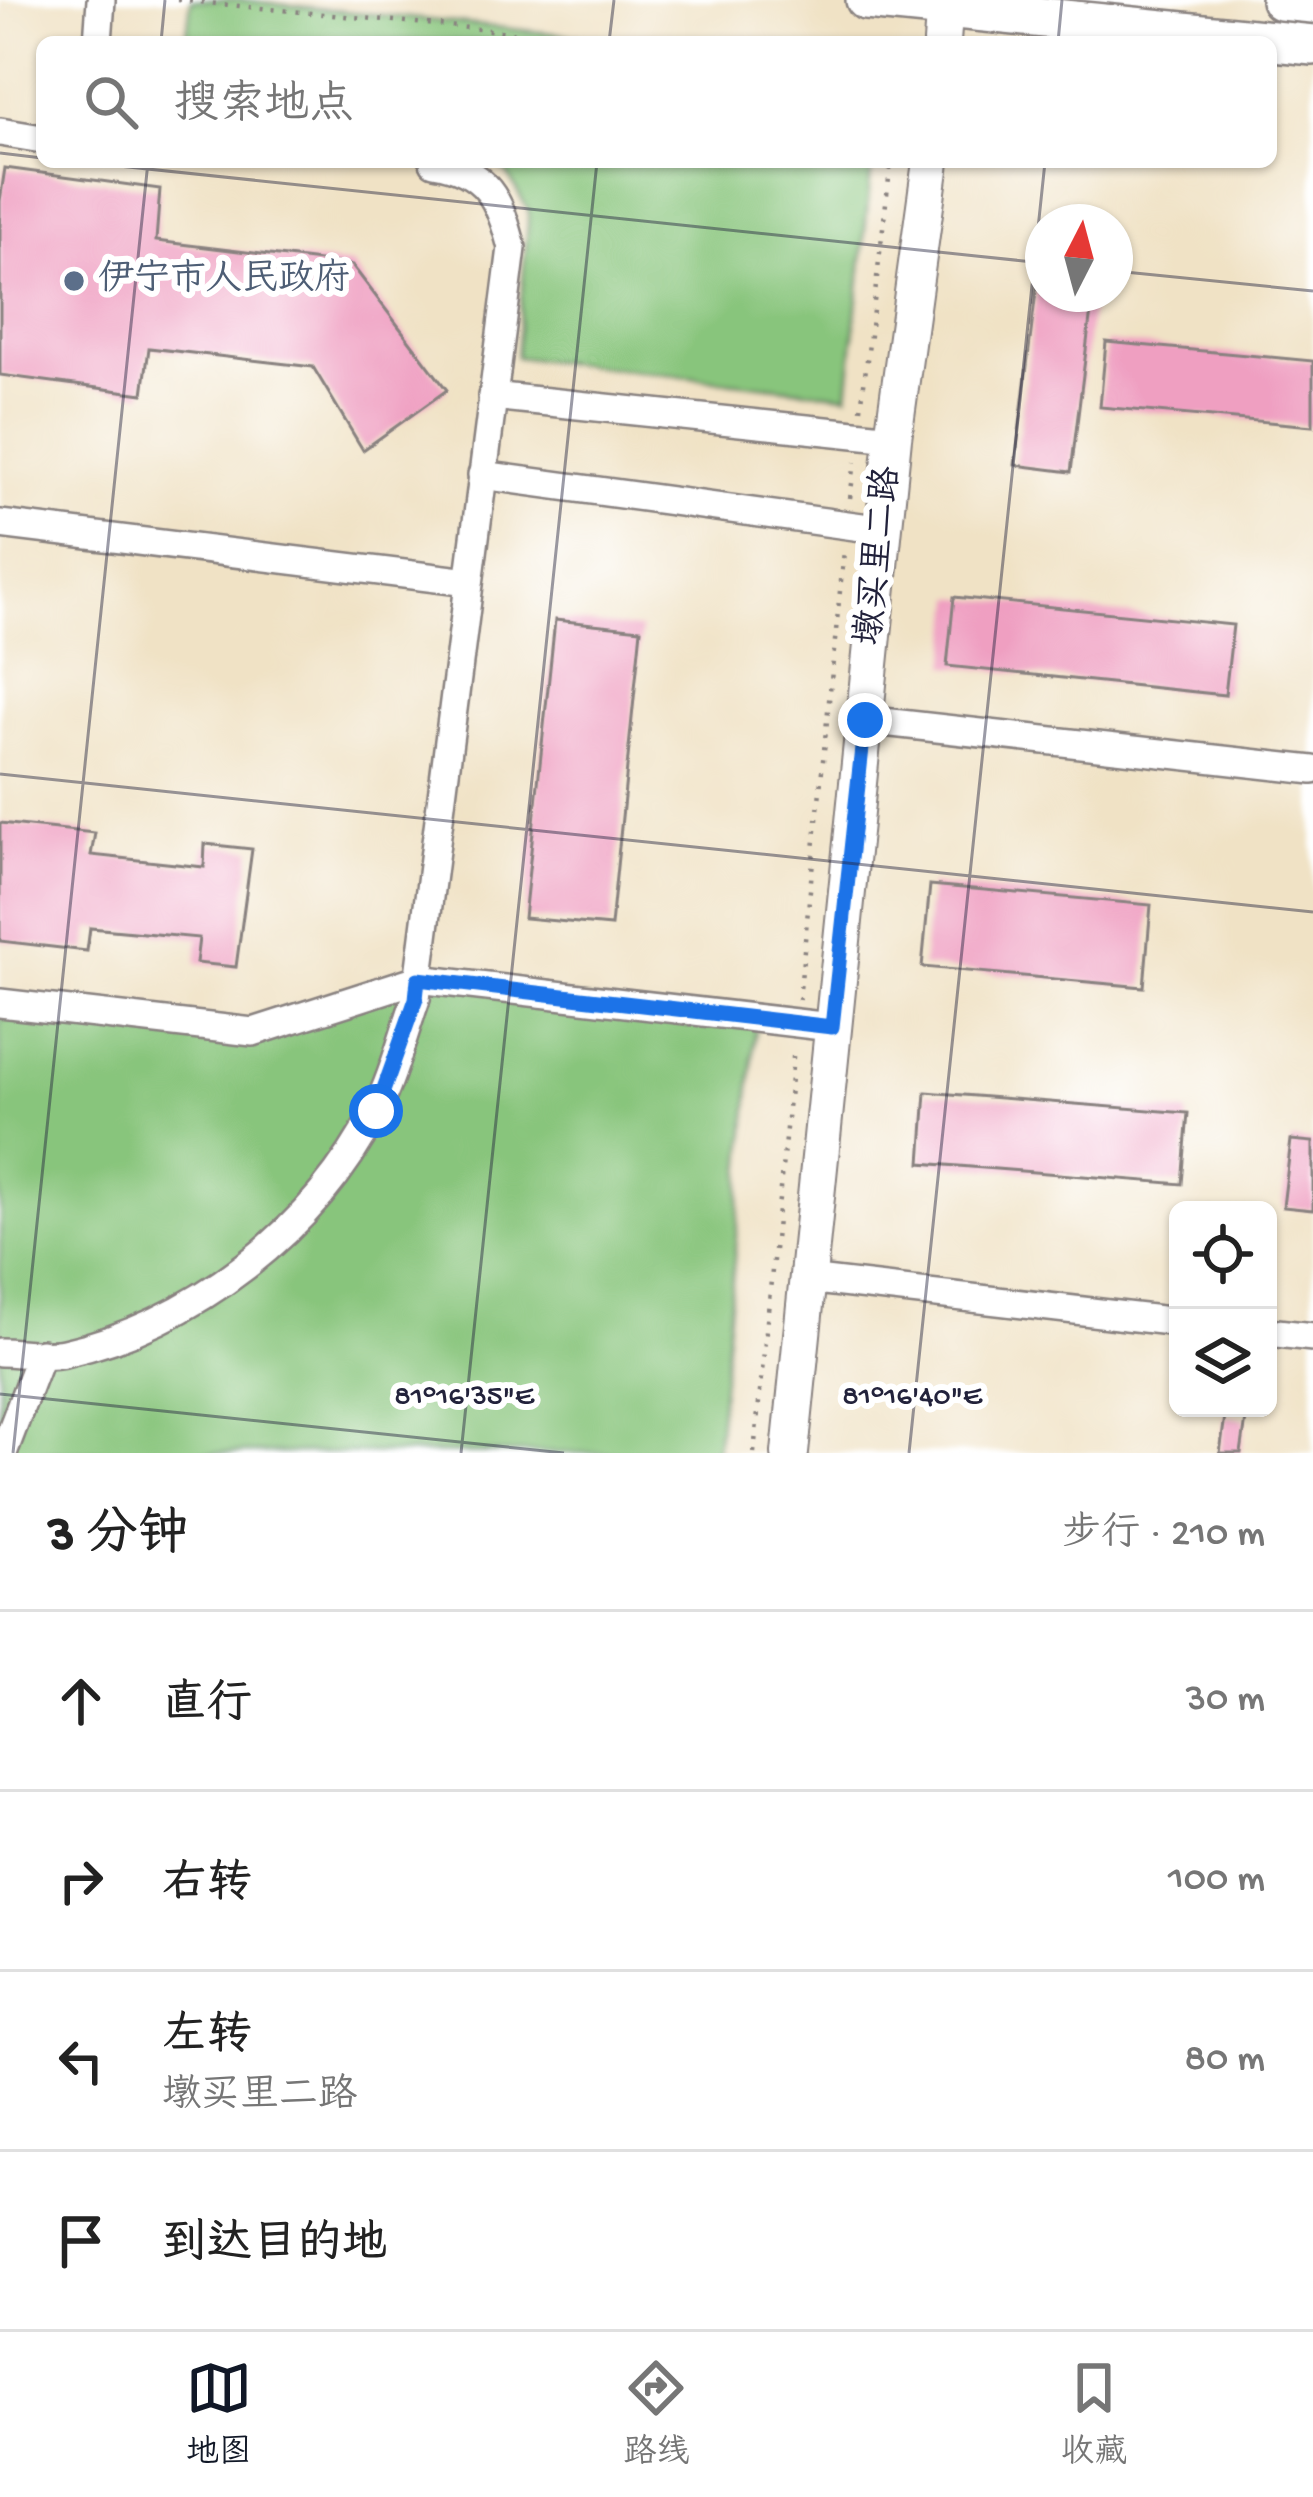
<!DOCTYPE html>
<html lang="zh">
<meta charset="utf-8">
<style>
body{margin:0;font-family:"Gochi Hand","LXGW WenKai TC",sans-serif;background:#f6f6f6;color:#222}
.controls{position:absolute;right:36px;bottom:36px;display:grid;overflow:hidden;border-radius:18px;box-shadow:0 3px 9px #0004}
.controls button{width:108px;height:108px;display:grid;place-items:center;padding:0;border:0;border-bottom:3px solid #e0e0e0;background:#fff;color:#222;font:60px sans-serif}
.compass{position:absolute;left:1025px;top:204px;width:108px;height:108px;border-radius:50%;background:#fff;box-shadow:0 3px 9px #0004;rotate:6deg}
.stop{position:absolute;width:36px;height:36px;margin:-27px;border:9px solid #1a73e8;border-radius:50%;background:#fff}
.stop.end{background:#1a73e8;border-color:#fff;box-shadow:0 3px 12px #0008}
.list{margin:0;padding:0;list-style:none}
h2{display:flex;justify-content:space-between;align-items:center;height:156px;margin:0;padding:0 48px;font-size:51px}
h2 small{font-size:39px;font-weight:400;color:#767676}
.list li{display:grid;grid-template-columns:78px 1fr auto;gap:36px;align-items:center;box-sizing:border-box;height:180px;padding:0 48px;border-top:3px solid #e0e0e0}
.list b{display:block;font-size:45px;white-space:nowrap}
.list p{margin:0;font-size:39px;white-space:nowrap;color:#767676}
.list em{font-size:39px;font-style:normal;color:#767676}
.icon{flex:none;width:66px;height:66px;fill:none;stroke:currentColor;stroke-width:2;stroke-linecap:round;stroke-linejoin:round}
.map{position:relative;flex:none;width:1313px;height:1453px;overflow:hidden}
.search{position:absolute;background:#fff;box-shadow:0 3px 9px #0004;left:36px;right:36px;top:36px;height:132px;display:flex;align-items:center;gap:30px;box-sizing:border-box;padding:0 42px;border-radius:18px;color:#767676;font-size:45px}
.sheet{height:876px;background:#fff}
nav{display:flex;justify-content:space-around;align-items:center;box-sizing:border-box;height:168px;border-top:3px solid #e0e0e0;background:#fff;font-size:33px;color:#767676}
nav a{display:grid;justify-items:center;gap:6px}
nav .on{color:#111827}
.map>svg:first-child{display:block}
</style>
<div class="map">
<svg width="1313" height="1453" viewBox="0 0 1313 1453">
<rect width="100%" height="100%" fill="#fff"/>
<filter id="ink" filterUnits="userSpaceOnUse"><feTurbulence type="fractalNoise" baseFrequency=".00833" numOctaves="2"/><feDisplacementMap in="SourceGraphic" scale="24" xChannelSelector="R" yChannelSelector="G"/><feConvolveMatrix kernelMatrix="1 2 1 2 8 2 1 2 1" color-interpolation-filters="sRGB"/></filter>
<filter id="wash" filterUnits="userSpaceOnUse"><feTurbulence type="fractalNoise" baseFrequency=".004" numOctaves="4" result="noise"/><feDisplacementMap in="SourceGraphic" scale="48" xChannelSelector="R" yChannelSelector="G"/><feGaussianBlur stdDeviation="2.7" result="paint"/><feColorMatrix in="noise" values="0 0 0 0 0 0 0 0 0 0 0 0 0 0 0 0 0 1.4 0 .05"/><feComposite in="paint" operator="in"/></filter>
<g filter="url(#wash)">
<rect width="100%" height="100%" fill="#f0e2c5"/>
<!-- green -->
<g fill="#88c57c" stroke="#55745c" stroke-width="3">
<polygon points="191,0 241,0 634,42 186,42"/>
<polygon points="491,162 872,162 848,395 516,357 529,212 507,173"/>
<polygon points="435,979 756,1023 716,1453 0,1453 0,1017 240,1042"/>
</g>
<g id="blocks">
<!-- building -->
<g fill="#ef9fc1">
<polygon points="5,168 160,189 156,241 352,265 447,390 363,450 313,367 149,348 143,394 0,375 0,201"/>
<polygon points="1040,258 1043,294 1093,294 1071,472 1015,465"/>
<polygon points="1106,342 1313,361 1313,426 1100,407"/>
<polygon points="954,597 1233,625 1225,695 947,666"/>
<polygon points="555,620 641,629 611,926 524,918"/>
<polygon points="0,823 95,833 91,855 204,867 205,844 252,849 236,967 196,963 199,938 90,928 87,951 0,941"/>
<polygon points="930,885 1151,905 1144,987 922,967"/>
<polygon points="926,1092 1188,1113 1182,1184 921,1163"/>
<polygon points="1291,1140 1313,1142 1313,1210 1283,1207"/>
<polygon points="1225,1416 1246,1419 1241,1453 1220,1453"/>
</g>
</g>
</g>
<g filter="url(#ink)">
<use href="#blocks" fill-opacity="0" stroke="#898280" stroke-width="3"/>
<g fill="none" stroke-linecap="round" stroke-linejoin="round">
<!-- minor casing -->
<g stroke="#898280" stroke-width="32">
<g id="minor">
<polyline points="98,42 101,0"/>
<polyline points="0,132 42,139"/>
<polyline points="492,396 893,438"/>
<polyline points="482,475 884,530"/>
<polyline points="0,524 469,582"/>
<polyline points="865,720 1313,770"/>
<polyline points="0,1003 253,1032 418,979 831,1027"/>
<polyline points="807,1279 1178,1322"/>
<polyline points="1268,1332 1313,1337"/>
<path d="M0,1352C20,1352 45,1357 64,1353C194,1324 315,1230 375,1112C393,1077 403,1035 416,999L512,248C500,200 487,171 434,162"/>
<polyline points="3,1453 41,1353"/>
</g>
</g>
<!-- tertiary casing -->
<g stroke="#898280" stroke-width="40">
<g id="tertiary">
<polyline points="942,42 945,0"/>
<polyline points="790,1453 893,438 931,162"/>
</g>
</g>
<!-- secondary casing -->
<g stroke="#898280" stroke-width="44">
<g id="secondary">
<polyline points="866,0 1313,45"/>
<polyline points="1281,0 1313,3"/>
</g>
</g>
<!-- path -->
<g stroke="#898280" stroke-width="4.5" stroke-dasharray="3 9" stroke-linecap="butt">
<polyline points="177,0 614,42"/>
<polyline points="861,409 891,162"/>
<polyline points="850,498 855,462"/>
<polyline points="799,1000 844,551"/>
<polyline points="754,1453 794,1047"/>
</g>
<!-- minor -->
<use href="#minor" stroke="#fff" stroke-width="27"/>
<!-- tertiary -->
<use href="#tertiary" stroke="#fff" stroke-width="36"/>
<!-- secondary -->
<use href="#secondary" stroke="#fff" stroke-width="39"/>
</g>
</g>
<g fill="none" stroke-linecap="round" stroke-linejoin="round" filter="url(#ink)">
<!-- route -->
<polyline stroke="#1a73e8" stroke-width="15" points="376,1111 416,999 418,979 832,1027 865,720"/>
</g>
<!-- ticks -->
<path fill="none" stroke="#22223b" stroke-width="3" stroke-opacity="0.45" d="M161,42L165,0M609,42L614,0M1058,42L1062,0M0,153L42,158M81,162L1043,263M1115,271L1313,291M0,774L1313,912M0,1394L564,1453M13,1453L148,162M461,1453L597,162M909,1453L1045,162"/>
<!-- markers -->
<circle fill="#5c6f8a" stroke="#fff" stroke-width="4.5" cx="74" cy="281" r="12"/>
<g text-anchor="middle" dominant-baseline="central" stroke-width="12" stroke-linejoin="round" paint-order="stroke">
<!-- service labels -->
<g font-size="36" fill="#4e5e75" stroke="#fff" text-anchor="start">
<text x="98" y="281">伊宁市人民政府</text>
</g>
<!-- street labels -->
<g font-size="36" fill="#22223b" stroke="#fff">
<text transform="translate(881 556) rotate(-84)">墩买里二路</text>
</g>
</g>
<g font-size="30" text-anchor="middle" fill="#22223b" stroke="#fff" stroke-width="12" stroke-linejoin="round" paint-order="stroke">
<text x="464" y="1404">81°16'35"E</text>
<text x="912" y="1404">81°16'40"E</text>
</g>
</svg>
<div class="controls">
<button><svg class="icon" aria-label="locate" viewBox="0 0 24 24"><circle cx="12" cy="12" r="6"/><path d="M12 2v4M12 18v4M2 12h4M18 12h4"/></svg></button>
<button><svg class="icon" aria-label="layers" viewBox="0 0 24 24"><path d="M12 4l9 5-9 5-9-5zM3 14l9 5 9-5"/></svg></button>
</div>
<svg class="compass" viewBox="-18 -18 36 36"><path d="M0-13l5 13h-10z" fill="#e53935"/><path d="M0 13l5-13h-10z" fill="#767676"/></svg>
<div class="stop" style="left:376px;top:1111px"></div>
<div class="stop end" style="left:865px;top:720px"></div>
<div class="search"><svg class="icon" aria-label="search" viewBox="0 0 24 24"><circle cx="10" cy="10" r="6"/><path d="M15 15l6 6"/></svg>搜索地点</div>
</div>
<section class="sheet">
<h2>3 分钟<small>步行 · 210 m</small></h2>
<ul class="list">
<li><svg class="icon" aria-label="ahead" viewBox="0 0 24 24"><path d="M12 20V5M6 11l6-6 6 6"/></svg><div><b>直行</b></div><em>30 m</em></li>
<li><svg class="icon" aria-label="right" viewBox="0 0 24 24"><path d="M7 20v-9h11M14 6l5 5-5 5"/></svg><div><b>右转</b></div><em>100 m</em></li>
<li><svg class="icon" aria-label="left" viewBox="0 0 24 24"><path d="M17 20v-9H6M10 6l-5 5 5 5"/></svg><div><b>左转</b><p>墩买里二路</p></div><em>80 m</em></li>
<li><svg class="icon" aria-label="arrive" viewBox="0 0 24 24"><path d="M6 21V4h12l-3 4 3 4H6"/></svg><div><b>到达目的地</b></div></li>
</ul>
</section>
<nav>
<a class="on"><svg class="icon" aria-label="map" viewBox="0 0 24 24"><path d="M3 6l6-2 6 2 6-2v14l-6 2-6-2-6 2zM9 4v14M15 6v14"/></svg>地图</a>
<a><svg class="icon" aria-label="directions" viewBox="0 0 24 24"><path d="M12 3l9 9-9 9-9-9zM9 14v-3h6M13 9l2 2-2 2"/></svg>路线</a>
<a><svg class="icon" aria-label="saved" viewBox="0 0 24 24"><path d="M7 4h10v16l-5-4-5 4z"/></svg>收藏</a>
</nav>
